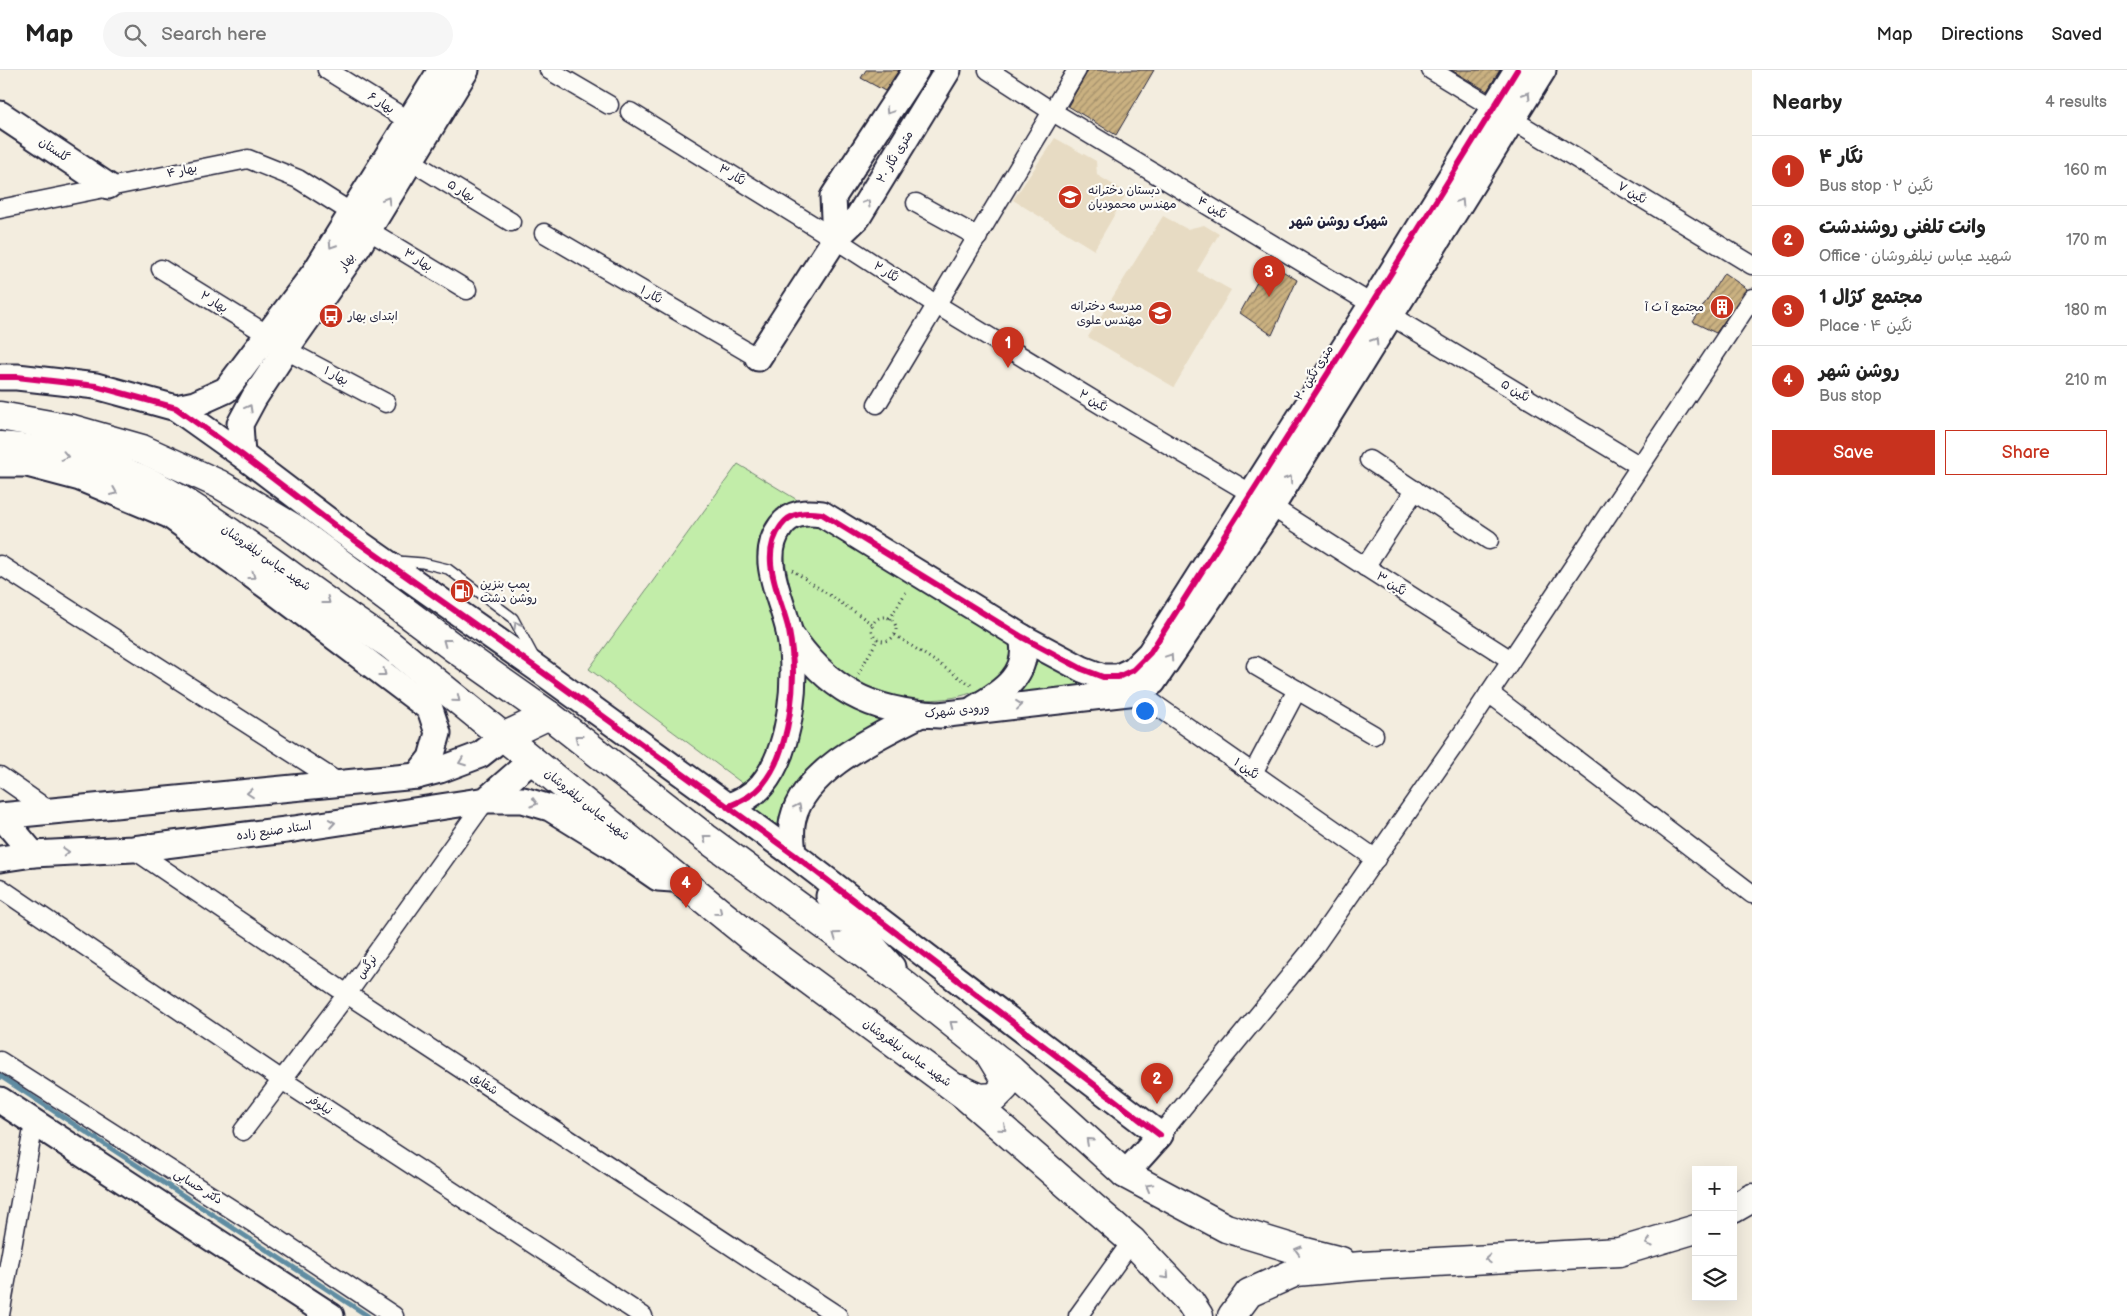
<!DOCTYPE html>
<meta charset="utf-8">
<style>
body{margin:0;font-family:"Balsamiq Sans","Playpen Sans Arabic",sans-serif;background:#f6f6f6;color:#222}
.controls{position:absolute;right:15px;bottom:15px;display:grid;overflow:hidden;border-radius:0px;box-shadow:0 5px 20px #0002}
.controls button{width:45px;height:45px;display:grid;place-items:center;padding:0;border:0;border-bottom:1px solid #e0e0e0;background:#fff;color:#222;font:25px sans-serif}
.you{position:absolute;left:1144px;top:640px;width:18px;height:18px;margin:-12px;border:4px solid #fff;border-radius:50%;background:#1a73e8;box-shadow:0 0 0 8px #1a73e833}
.badge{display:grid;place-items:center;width:32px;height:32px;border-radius:50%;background:#c8321e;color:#fff;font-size:16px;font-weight:700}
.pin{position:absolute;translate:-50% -41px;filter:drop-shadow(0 1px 2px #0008)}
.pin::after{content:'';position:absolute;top:26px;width:18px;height:15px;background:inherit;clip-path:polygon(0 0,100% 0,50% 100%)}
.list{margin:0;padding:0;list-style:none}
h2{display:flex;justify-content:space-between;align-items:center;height:65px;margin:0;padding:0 20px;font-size:21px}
h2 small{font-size:16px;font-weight:400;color:#767676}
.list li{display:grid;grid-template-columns:32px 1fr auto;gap:15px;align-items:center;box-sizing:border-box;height:70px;padding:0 20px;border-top:1px solid #e0e0e0}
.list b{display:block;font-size:19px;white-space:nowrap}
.list p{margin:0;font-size:16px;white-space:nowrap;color:#767676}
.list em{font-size:16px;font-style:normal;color:#767676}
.actions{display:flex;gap:10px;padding:15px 20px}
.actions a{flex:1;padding:11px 0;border:1px solid #c8321e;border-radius:0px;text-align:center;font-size:18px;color:#c8321e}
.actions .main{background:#c8321e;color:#fff}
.icon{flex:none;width:28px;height:28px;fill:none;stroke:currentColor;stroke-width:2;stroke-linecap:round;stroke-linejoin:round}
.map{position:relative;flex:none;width:1752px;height:1246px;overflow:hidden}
header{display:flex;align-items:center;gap:30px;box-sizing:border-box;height:70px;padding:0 25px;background:#fff;border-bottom:1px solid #e0e0e0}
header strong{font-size:24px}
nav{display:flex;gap:28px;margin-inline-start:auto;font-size:18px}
.search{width:350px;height:45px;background:#f6f6f6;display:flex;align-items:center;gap:12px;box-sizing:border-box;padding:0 18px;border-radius:28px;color:#767676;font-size:19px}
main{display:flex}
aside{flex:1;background:#fff}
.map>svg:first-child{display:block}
</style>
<header>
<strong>Map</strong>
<div class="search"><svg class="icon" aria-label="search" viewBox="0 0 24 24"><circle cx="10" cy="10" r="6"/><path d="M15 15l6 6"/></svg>Search here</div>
<nav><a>Map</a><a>Directions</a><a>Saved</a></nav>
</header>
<main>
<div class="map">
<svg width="1752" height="1246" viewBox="0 0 1752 1246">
<defs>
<pattern id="building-hatch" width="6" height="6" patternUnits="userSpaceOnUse" patternTransform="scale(1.25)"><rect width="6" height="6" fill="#cab181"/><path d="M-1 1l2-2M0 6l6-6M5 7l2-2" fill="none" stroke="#a4906b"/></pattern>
</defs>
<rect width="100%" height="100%" fill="#f3eddf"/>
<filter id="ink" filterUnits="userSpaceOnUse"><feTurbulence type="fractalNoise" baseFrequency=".02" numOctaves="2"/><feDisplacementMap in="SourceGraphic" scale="10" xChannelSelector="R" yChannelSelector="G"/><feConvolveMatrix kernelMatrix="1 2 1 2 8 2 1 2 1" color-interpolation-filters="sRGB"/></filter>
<g filter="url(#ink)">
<!-- built -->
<g fill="#e7dbc3">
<polygon points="1055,68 1096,91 1097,105 1127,123 1094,180 1013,130"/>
<polygon points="1163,146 1187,159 1204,155 1219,164 1197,201 1231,220 1174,317 1088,267"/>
</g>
<!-- green -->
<g fill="#c2eda9" stroke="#728872">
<path d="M738,394L799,431C789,436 765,464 760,475C757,481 758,488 757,494C765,518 779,551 781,575C786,625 777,676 746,716L589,599Z"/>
<path d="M811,450L1007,569C1012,579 1013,587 1006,597C988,625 947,632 915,629C879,627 838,607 815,579C798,557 792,528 787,501C782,476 783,460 811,450Z"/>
<polygon points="1032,580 1099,619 1002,627"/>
<polygon points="800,591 897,647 867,662 782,769 742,741 758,731"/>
</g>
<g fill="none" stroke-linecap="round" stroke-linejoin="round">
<!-- stream -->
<polyline stroke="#5f8ca2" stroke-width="5" points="0,1006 368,1246"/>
</g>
<!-- building -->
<g fill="url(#building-hatch)" stroke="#22223b">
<polygon points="866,0 899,0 885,21 861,8"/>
<polygon points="1088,0 1154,0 1116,65 1068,36"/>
<polygon points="1451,0 1500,0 1487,21"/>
<polygon points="1268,192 1297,210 1272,265 1240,243"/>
<polygon points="1724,203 1747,219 1716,263 1693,252"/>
</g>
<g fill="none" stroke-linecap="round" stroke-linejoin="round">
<!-- lane casing -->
<g stroke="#22223b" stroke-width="12">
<polyline id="lane" points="397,491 423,493 448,499 513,548 534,587"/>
</g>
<!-- street casing -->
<g stroke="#22223b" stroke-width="21">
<g id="street">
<polyline points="327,0 409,51"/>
<polyline points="549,0 609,35"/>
<polyline points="988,0 1053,42 1640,396"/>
<polyline points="1431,0 1752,195"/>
<polyline points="630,42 835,169 937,235 1103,336 1252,424 1511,590"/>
<polyline points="411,91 511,152"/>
<polyline points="916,133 978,167"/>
<polyline points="0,139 248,89 298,109 352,143"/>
<polyline points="368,160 467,220"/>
<polyline points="544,163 758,288"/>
<polyline points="161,199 268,265"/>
<polyline points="286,280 386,333"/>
<polyline points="877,334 1077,0"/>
<polyline points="1369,390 1489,470"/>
<polyline points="0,495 341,714"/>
<polyline points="1365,497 1415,420"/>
<polyline points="1256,596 1374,665"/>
<polyline points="1130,617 1376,789"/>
<polyline points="1489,623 1752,824"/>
<polyline points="1253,703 1297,620"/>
<polyline points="0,706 50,741"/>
<polyline points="133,779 347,924 838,1246"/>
<polyline points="0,818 282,1010 643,1246"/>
<polyline points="0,991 269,1163 394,1246"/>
<polyline points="243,1061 347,924 486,730"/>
<polyline points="1160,1065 1314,877 1464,661 1752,228"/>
<polyline points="0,1245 34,1053"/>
<polyline points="1078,1246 1132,1171"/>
</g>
</g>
<!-- secondary casing -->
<g stroke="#22223b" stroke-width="29">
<g id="secondary">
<polyline points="0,44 108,116"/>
<polyline points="835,169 833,127 916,0"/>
<polyline points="758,288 835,169 858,147 948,0"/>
<polyline points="0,307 17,307 96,316 176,338 242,385 342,461 538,599 793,784 1160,1065 1125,1104"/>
<polyline points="176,338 195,334 226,320 315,202 441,0"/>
<polyline points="242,385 240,354 254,328 291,272 358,177 466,0"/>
<polyline points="0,394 27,394 80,408 169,445 275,522 430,639 438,663 431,688 417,706"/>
<path d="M789,562C827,619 869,642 939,645L1137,622L1153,612L1271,438L1543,0"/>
<path d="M975,638C1003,622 1031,603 1022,567"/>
<polyline points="486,730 523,730 550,738 610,775 658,808 672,809"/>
<path d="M727,737C740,732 753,726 762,715C792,679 798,606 789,561C782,528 757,488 781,456C791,442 806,442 822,444L1022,567L1082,599L1103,607H1118L1133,600L1150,583L1372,234L1517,0"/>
<polyline points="0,746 417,706 440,700 480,685 503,667"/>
<polyline points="1,746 33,784"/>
<path d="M793,784C792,773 790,761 793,749C805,698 879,666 921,644"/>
<polyline points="0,789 33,784 133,779 294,759 486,730 532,690"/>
<polyline points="829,826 892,897"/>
<polyline points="0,1030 331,1246"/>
</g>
</g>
<!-- primary casing -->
<g stroke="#22223b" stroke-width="31">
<g id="primary">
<polyline points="0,346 72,359 142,379 219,414 292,457 454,578 549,645 706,768 895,907 1011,1000 1125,1104"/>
<path d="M0,376C43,379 88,389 129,404C165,417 203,444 234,465C286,501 336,540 389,574L749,866L964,1025L1132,1171"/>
<polyline points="503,667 549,645"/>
<polyline points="960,1019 980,1028 995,1027 1005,1017 1004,1008 990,985"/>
</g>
</g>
<!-- highway casing -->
<g stroke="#22223b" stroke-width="31">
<g id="highway">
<polyline points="1125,1104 1226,1158 1298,1180 1341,1191"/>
<polyline points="1733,1139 1752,1128"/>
<polyline points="1132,1171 1190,1232 1199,1246"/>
<polyline points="1232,1246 1249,1223 1296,1202 1362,1196 1619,1182 1696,1159"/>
</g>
</g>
<!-- path -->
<g stroke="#22223b" stroke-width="3" stroke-dasharray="1 4" stroke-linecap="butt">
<polyline points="792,500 874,555"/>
<circle cx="884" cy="559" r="12"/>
<polyline points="890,549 907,520"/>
<polyline points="895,565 974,617"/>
<polyline points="858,604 878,569"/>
</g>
<!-- lane -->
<use href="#lane" stroke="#fdfcf7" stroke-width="9"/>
<!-- street -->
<use href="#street" stroke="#fdfcf7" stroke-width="18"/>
<!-- secondary -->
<use href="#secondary" stroke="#fdfcf7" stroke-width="25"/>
<!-- primary -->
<use href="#primary" stroke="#fdfcf7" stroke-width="28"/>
<!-- highway -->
<use href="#highway" stroke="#fdfcf7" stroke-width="28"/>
<!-- cycleway casing -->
<g stroke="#fdfcf7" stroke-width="9">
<g id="cycleway">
<polyline points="0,307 17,307 96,316 176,338 242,385 342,461 538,599 793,784 1160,1065"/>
<path d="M727,737C740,732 753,726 762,715C792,679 798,606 789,561C782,528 757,488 781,456C791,442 806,442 822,444L1022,567L1082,599L1103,607H1118L1133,600L1150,583L1372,234L1517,0"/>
</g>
</g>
<!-- cycleway -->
<use href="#cycleway" stroke="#d6006c" stroke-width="6"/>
</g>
<!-- one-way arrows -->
<defs><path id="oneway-chevron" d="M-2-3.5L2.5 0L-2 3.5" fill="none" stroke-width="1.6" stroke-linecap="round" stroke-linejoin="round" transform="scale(1.25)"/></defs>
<g stroke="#9a9aa2">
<use href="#oneway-chevron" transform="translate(1527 25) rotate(-58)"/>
<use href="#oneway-chevron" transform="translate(889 41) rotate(123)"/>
<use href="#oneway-chevron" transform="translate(387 130) rotate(-59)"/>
<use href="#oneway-chevron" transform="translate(1461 132) rotate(-58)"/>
<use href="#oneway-chevron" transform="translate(867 133) rotate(-59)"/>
<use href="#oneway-chevron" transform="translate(332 175) rotate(122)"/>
<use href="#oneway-chevron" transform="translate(1375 271) rotate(-58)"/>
<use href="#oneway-chevron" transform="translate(249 338) rotate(-61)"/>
<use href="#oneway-chevron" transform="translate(65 386) rotate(12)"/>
<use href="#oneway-chevron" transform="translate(1289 409) rotate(-58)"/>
<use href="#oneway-chevron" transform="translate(114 422) rotate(23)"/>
<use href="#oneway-chevron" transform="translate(252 506) rotate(36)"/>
<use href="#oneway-chevron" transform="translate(327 531) rotate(37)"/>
<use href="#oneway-chevron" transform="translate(517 555) rotate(-120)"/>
<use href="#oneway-chevron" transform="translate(446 572) rotate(-143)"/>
<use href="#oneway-chevron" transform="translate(1170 587) rotate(-56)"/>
<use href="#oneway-chevron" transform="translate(383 603) rotate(37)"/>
<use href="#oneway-chevron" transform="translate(457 629) rotate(39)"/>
<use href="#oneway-chevron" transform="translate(1019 635) rotate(-6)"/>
<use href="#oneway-chevron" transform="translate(578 668) rotate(-142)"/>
<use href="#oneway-chevron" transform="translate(462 692) rotate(159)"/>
<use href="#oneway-chevron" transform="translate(250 723) rotate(175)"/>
<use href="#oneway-chevron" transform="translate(534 733) rotate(17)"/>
<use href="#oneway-chevron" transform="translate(798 737) rotate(-64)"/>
<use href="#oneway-chevron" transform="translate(332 753) rotate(-9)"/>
<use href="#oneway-chevron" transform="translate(706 768) rotate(-142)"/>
<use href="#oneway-chevron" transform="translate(66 782) rotate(-3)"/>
<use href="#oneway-chevron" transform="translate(719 842) rotate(39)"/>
<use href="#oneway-chevron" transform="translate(836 865) rotate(-144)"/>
<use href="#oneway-chevron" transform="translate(953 954) rotate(-142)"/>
<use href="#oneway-chevron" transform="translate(1003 1058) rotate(41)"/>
<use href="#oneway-chevron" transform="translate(1089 1071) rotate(-138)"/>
<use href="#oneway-chevron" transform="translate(1149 1117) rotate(-151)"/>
<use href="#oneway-chevron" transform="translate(1649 1173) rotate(163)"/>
<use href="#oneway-chevron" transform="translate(1298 1180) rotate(-164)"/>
<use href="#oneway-chevron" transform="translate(1488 1189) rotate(177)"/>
<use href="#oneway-chevron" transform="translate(1166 1206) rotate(47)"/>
</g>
</g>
<!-- icons -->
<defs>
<g id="school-disc" transform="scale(1.25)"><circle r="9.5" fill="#c8321e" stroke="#fdfcf7"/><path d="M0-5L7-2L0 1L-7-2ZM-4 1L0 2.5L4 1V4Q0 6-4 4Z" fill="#fff"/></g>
<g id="building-disc" transform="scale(1.25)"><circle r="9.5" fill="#c8321e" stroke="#fdfcf7"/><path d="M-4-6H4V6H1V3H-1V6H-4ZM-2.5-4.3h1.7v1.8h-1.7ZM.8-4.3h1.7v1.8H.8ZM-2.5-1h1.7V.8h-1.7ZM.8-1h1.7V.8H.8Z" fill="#fff"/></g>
<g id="bus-disc" transform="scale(1.25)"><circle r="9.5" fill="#c8321e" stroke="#fdfcf7"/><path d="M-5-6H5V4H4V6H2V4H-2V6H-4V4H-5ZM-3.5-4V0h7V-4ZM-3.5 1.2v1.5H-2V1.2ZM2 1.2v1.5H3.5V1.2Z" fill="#fff"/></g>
<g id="fuel-disc" transform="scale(1.25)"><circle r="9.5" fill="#c8321e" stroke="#fdfcf7"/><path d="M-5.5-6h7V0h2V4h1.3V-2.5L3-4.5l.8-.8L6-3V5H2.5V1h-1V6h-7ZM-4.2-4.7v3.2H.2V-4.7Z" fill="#fff"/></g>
</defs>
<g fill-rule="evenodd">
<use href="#school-disc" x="1070" y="127"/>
<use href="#building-disc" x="1722" y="237"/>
<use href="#school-disc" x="1160" y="243"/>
<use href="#bus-disc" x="331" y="246"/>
<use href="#fuel-disc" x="462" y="521"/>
</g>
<g text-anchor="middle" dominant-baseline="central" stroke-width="4.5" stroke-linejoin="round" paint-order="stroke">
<!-- street labels -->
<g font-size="12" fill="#22223b" stroke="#fdfcf7">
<text transform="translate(381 33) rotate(32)">بهار ۶</text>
<text transform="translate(54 80) rotate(34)">گلستان</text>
<text transform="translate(895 87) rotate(-59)">۲۰ متری نگار</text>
<text transform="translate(182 101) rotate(-12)">بهار ۴</text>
<text transform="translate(732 105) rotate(32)">نگار ۳</text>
<text transform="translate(461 121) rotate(31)">بهار ۵</text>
<text transform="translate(1632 123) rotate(31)">نگین ۷</text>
<text transform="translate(1212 138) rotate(31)">نگین ۴</text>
<text transform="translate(418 190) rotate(32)">بهار ۳</text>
<text transform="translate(347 192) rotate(-55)">بهار</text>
<text transform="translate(886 202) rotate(33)">نگار ۲</text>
<text transform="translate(651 225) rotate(30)">نگار ۱</text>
<text transform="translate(214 232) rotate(32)">بهار ۲</text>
<text transform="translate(1314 303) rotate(-58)">۲۰ متری نگین</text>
<text transform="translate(336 306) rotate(28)">بهار ۱</text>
<text transform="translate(1515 321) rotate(31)">نگین ۵</text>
<text transform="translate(1093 331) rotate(31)">نگین ۲</text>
<text transform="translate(266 488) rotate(35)">شهید عباس نیلفروشان</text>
<text transform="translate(1391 514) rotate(33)">نگین ۳</text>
<text transform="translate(957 641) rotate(-6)">ورودی شهرک</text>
<text transform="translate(1246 699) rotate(35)">نگین ۱</text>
<text transform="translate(587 735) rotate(39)">شهید عباس نیلفروشان</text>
<text transform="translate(274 761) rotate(-8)">استاد صنیع زاده</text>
<text transform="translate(367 897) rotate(-54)">نرگس</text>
<text transform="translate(907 983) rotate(36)">شهید عباس نیلفروشان</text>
<text transform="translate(484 1014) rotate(33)">شقایق</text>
<text transform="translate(320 1035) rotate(33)">نیلوفر</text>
<text transform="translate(198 1117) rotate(32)">دکتر حسابی</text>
</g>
<!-- poi labels -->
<g font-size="12" fill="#22223b" stroke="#fdfcf7" text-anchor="start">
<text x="1088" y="120">دبستان دخترانه<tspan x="1088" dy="14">مهندس محمودیان</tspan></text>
<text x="1142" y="236" text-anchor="end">مدرسه دخترانه<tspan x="1142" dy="14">مهندس علوی</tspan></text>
<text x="1704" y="237" text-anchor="end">مجتمع آ ث آ</text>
<text x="348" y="246">ابتدای بهار</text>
<text x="480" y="514">پمپ بنزین<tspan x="480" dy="14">روشن دشت</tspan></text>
</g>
<!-- neighbourhood labels -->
<g font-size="14" font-weight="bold" fill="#22223b" stroke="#fdfcf7">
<text x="1339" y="151">شهرک روشن شهر</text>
</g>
</g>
</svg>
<div class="controls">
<button>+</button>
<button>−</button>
<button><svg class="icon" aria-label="layers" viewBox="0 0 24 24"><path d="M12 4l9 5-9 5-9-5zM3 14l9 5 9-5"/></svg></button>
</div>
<div class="you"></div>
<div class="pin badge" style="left:1008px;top:298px">1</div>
<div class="pin badge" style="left:1157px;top:1034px">2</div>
<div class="pin badge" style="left:1269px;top:227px">3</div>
<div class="pin badge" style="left:686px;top:838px">4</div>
</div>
<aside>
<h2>Nearby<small>4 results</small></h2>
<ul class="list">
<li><span class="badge">1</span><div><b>نگار ۴</b><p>Bus stop · نگین ۲</p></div><em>160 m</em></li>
<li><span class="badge">2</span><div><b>وانت تلفنی روشندشت</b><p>Office · شهید عباس نیلفروشان</p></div><em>170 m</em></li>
<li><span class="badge">3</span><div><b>مجتمع کژال 1</b><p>Place · نگین ۴</p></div><em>180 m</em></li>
<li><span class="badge">4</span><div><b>روشن شهر</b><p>Bus stop</p></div><em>210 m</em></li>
</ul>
<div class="actions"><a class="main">Save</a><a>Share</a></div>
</aside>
</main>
